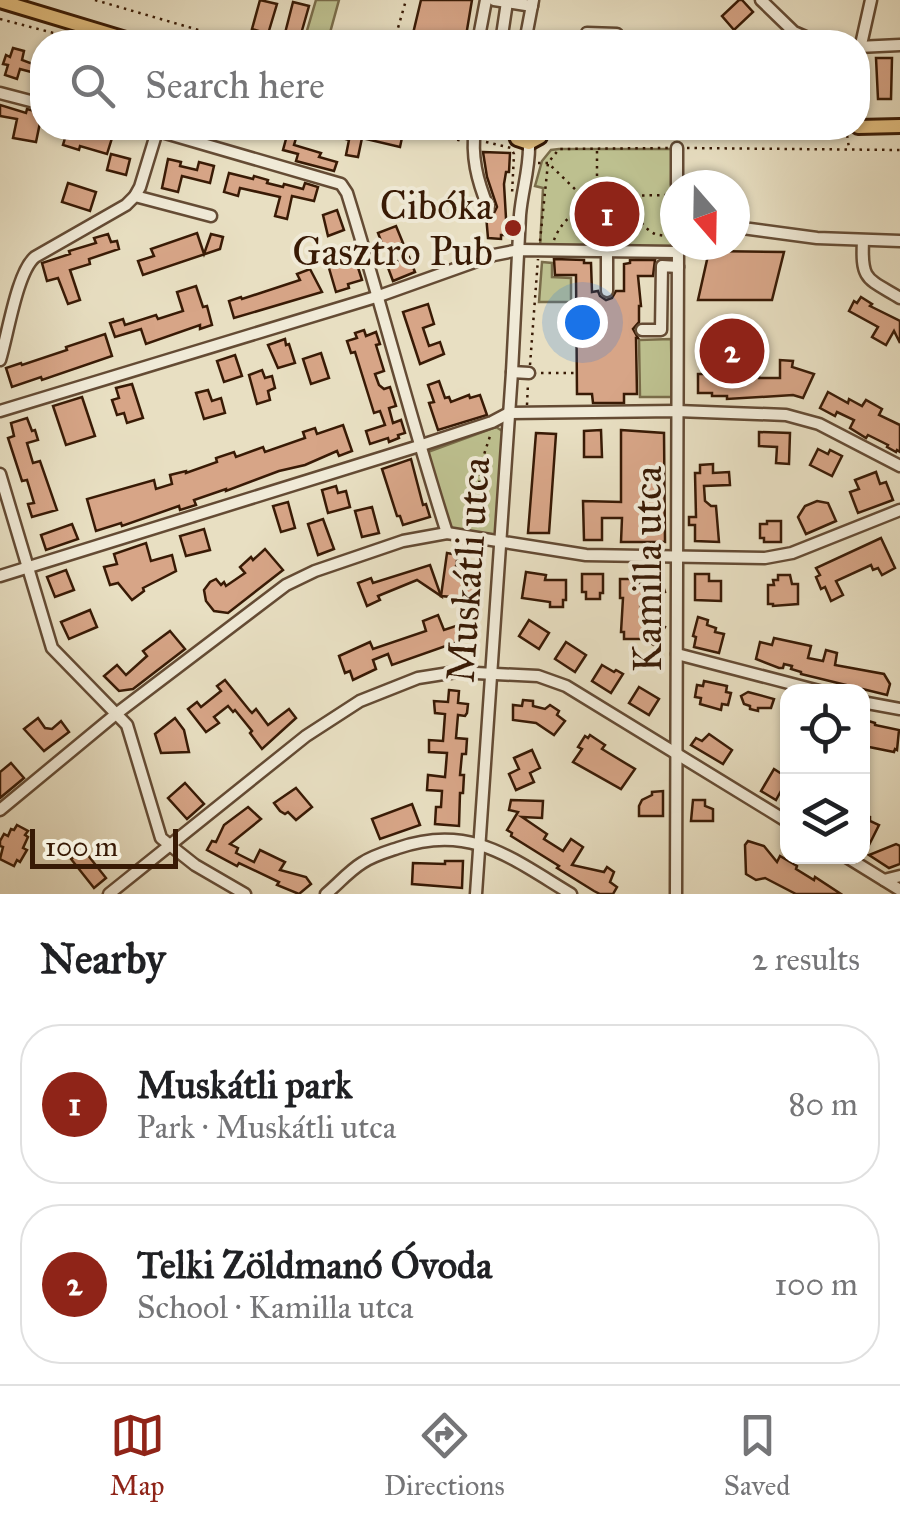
<!DOCTYPE html>
<meta charset="utf-8">
<style>
body{margin:0;font-family:"IM FELL Great Primer",serif;background:#f6f6f6;color:#202124}
.controls{position:absolute;right:30px;bottom:30px;display:grid;overflow:hidden;border-radius:20px;box-shadow:0 2px 8px #0004}
.controls button{width:90px;height:90px;display:grid;place-items:center;padding:0;border:0;border-bottom:2px solid #e0e0e0;background:#fff;color:#202124;font:50px sans-serif}
.compass{position:absolute;left:660px;top:170px;width:90px;height:90px;border-radius:50%;background:#fff;box-shadow:0 2px 8px #0004;rotate:160deg}
.scale{position:absolute;left:30px;bottom:25px;width:148px;box-sizing:border-box;padding-left:10px;border:5px solid #381a05;border-top:0;font-size:28px;line-height:35px;white-space:nowrap;color:#381a05;-webkit-text-stroke:8px #f0ead7;paint-order:stroke}
.you{position:absolute;left:582px;top:322px;width:35px;height:35px;margin:-25px;border:8px solid #fff;border-radius:50%;background:#1a73e8;box-shadow:0 0 0 15px #1a73e833}
.badge{display:grid;place-items:center;width:65px;height:65px;border-radius:50%;background:#8f2418;color:#fff;font-size:32px;font-weight:700}
.pin{position:absolute;translate:-50% -50%;border:5px solid #fff;box-shadow:0 2px 10px #0006}
.list{margin:0;padding:0;list-style:none}
h2{display:flex;justify-content:space-between;align-items:center;height:130px;margin:0;padding:0 40px;font-size:42px}
h2 small{font-size:32px;font-weight:400;color:#757577}
.list li{display:grid;grid-template-columns:65px 1fr auto;gap:30px;align-items:center;box-sizing:border-box;height:160px;margin:0 20px 20px;padding:0 20px;border:2px solid #e0e0e0;border-radius:40px}
.list b{display:block;font-size:38px;white-space:nowrap}
.list p{margin:0;font-size:32px;white-space:nowrap;color:#757577}
.list em{font-size:32px;font-style:normal;color:#757577}
.icon{flex:none;width:55px;height:55px;fill:none;stroke:currentColor;stroke-width:2;stroke-linecap:round;stroke-linejoin:round}
.map{position:relative;flex:none;width:900px;height:894px;overflow:hidden}
.search{position:absolute;background:#fff;box-shadow:0 2px 8px #0004;left:30px;right:30px;top:30px;height:110px;display:flex;align-items:center;gap:25px;box-sizing:border-box;padding:0 35px;border-radius:40px;color:#757577;font-size:38px}
.sheet{height:490px;background:#fff}
nav{display:flex;justify-content:space-around;align-items:center;box-sizing:border-box;height:140px;border-top:2px solid #e0e0e0;background:#fff;font-size:28px;color:#757577}
nav a{display:grid;justify-items:center;gap:5px}
nav .on{color:#8f2418}
.map>svg:first-child{display:block}
</style>
<div class="map">
<svg width="900" height="894" viewBox="0 0 900 894">
<rect width="100%" height="100%" fill="#e8dfc2"/>
<filter id="stains"><feTurbulence type="fractalNoise" baseFrequency=".002" numOctaves="4"/><feColorMatrix values="0 0 0 0 .2 0 0 0 0 .09 0 0 0 0 .02 0 0 0 .5 -.17"/></filter>
<radialGradient id="worn" r=".72"><stop offset=".6" stop-color="#630" stop-opacity="0"/><stop offset="1" stop-color="#630" stop-opacity=".3"/></radialGradient>
<!-- green -->
<g fill="#bdc08f" stroke="#7a6d4a" stroke-width="2.5">
<polygon points="316,0 339,0 328,40 306,34"/>
<polygon points="559,149 672,149 673,249 540,248 543,188 535,186 542,161 551,150"/>
<polygon points="542,262 552,263 552,277 571,278 571,302 539,302"/>
<polygon points="671,339 672,397 640,397 639,340"/>
<polygon points="496,427 504,432 495,536 450,528 425,453"/>
</g>
<!-- building -->
<g fill="#d7a587" stroke="#381a05" stroke-width="2.5">
<polygon points="260,0 277,4 268,34 252,29"/>
<polygon points="421,0 472,0 465,42 411,42"/>
<polygon points="739,0 742,0 753,12 734,30 722,16"/>
<polygon points="293,2 309,6 299,41 284,37"/>
<polygon points="13,48 24,51 22,60 38,66 42,57 42,81 34,78 35,73 20,69 17,79 5,75 8,65 3,64 6,55 10,57"/>
<polygon points="876,58 892,58 891,99 878,99"/>
<polygon points="0,105 26,113 27,109 42,113 36,142 13,138 17,119 0,116"/>
<polygon points="68,128 85,128 112,138 107,154 80,146 79,150 63,145"/>
<polygon points="289,128 299,128 294,145 321,153 319,157 337,162 334,171 296,161 298,154 283,150"/>
<polygon points="315,128 364,128 403,133 400,147 362,138 358,157 346,155 349,140 315,130"/>
<polygon points="483,152 510,153 509,172 506,172 504,184 507,235 501,235 501,239 488,238 486,215 494,213 497,207 487,177"/>
<polygon points="111,154 130,159 126,175 107,170"/>
<polygon points="168,159 181,162 180,166 197,170 199,162 214,166 210,183 182,176 178,192 162,188"/>
<polygon points="229,173 253,179 254,176 268,180 267,183 283,187 284,184 303,189 305,183 318,187 314,201 292,196 287,219 275,216 280,197 240,188 238,196 224,192"/>
<polygon points="68,183 96,192 90,211 62,202"/>
<polygon points="337,210 344,230 328,236 323,215"/>
<polygon points="396,226 403,243 384,249 378,233"/>
<polygon points="197,233 204,254 211,234 223,237 220,249 143,275 138,261 154,256 151,249"/>
<polygon points="108,234 111,242 117,241 119,249 89,259 90,264 70,270 80,300 68,304 58,278 47,281 42,263 70,254 69,251 96,243 94,238"/>
<polygon points="709,251 784,252 772,300 698,300"/>
<polygon points="345,253 348,263 356,261 362,280 348,284 349,288 336,292 326,258"/>
<polygon points="409,257 415,272 393,281 387,265"/>
<polygon points="554,259 584,260 584,263 591,263 592,292 598,291 600,296 606,300 612,298 616,291 624,291 624,264 630,263 630,260 655,260 653,276 638,276 641,306 639,306 639,322 633,329 638,338 636,338 637,394 624,394 624,403 593,403 592,394 577,394 576,275 555,275"/>
<polygon points="310,269 322,292 234,318 229,301 241,297 242,299 300,280 297,274"/>
<polygon points="196,286 203,307 207,306 212,325 200,329 200,325 146,344 141,329 115,337 110,323 123,319 125,325 156,315 158,319 183,311 177,292"/>
<polygon points="861,297 872,304 870,306 900,321 900,343 894,331 886,345 872,337 878,327 849,311 854,301 857,303"/>
<polygon points="428,304 434,324 423,328 429,346 440,342 444,354 420,364 403,312"/>
<polygon points="364,330 366,336 376,332 380,344 376,345 384,371 375,374 379,385 384,389 390,387 396,406 389,408 393,423 401,420 405,433 398,435 399,438 389,442 388,438 370,444 366,431 385,425 380,411 374,413 355,352 351,353 347,341 357,338 355,333"/>
<polygon points="105,334 112,356 42,380 41,377 12,387 6,368 21,363 22,365 67,350 66,347"/>
<polygon points="734,337 752,337 753,372 759,372 759,378 780,378 780,360 793,361 792,367 814,374 803,398 793,395 727,399 727,396 712,396 712,393 698,393 698,374 712,374 712,377 733,377 733,374 737,374"/>
<polygon points="285,339 286,345 289,344 295,363 278,368 268,345"/>
<polygon points="321,353 329,378 311,384 303,359"/>
<polygon points="235,355 242,376 224,382 217,361"/>
<polygon points="262,370 265,378 272,376 275,388 268,391 270,400 257,404 249,375"/>
<polygon points="439,381 445,398 449,397 451,402 469,395 470,398 480,395 487,415 438,430 429,403 434,402 428,385"/>
<polygon points="132,384 143,418 127,423 124,413 117,415 112,400 119,398 116,388"/>
<polygon points="208,390 212,401 221,398 225,413 204,419 196,393"/>
<polygon points="828,392 848,403 849,399 862,406 866,400 882,409 879,415 900,425 900,452 897,450 896,452 887,447 888,445 868,435 866,438 850,428 854,420 837,412 835,416 820,408"/>
<polygon points="82,397 95,436 66,445 53,406"/>
<polygon points="27,418 32,431 35,430 38,440 27,443 33,463 40,461 57,510 32,517 28,504 34,503 27,480 22,481 8,438 14,436 11,423"/>
<polygon points="343,425 352,451 339,456 337,451 305,465 279,471 226,491 226,489 194,500 196,505 180,510 179,506 122,526 121,523 96,531 87,499 154,480 156,489 172,484 170,475 186,471 186,473 217,462 216,458 234,452 236,457 263,447 265,452 305,438 303,432 315,428 317,434"/>
<polygon points="601,430 602,457 584,457 584,431"/>
<polygon points="621,430 664,433 665,542 621,542 622,518 602,518 602,540 584,540 583,501 621,502"/>
<polygon points="759,432 790,433 789,464 776,463 777,447 759,446"/>
<polygon points="536,433 556,434 549,533 528,533"/>
<polygon points="818,449 828,454 830,450 842,456 832,476 810,465"/>
<polygon points="411,459 423,505 426,504 430,517 403,525 400,516 397,516 382,469"/>
<polygon points="713,464 713,473 729,472 730,485 704,486 705,501 711,506 716,506 719,542 695,541 695,525 689,525 689,517 696,517 695,473 700,473 700,465"/>
<polygon points="876,472 880,484 886,482 893,500 858,513 850,492 859,489 855,480"/>
<polygon points="336,486 338,493 346,491 350,507 328,513 322,490"/>
<polygon points="817,501 828,503 836,521 806,534 798,517 805,506"/>
<polygon points="288,502 295,528 281,532 273,506"/>
<polygon points="372,507 379,533 362,537 355,511"/>
<polygon points="323,519 334,549 318,555 308,524"/>
<polygon points="767,521 781,521 781,542 764,542 764,538 760,538 760,524 767,524"/>
<polygon points="72,524 78,539 46,550 41,535"/>
<polygon points="204,529 210,550 186,556 180,536"/>
<polygon points="881,538 895,568 882,575 878,568 873,570 871,565 836,581 843,595 831,601 825,587 821,589 816,577 820,575 816,568"/>
<polygon points="146,543 151,561 172,555 176,571 143,588 144,591 132,600 118,583 110,585 104,567 117,564 114,554"/>
<polygon points="265,549 283,570 228,613 214,611 206,601 204,590 210,582 216,579 221,585 224,582 226,586 245,573 240,567 251,557 253,560"/>
<polygon points="447,553 458,555 456,566 481,569 477,599 441,596"/>
<polygon points="430,565 441,596 417,580 378,596 380,600 367,606 358,583 371,578 373,583"/>
<polygon points="66,570 74,590 55,597 47,577"/>
<polygon points="526,572 546,575 545,580 566,580 566,600 563,600 563,607 550,607 550,602 522,598"/>
<polygon points="582,574 603,574 603,593 600,593 600,599 586,599 586,592 582,592"/>
<polygon points="695,574 709,574 709,581 721,581 721,601 695,600"/>
<polygon points="778,575 790,575 792,584 798,584 798,604 773,606 773,604 768,604 768,585 774,585 773,580 778,580"/>
<polygon points="660,577 665,592 640,601 641,614 665,627 654,645 643,639 624,639 624,632 621,632 623,598 620,598 620,579 640,579 640,584"/>
<polygon points="90,610 97,627 69,639 61,622"/>
<polygon points="438,615 444,630 468,622 470,628 474,627 477,635 392,665 388,654 373,660 376,669 353,680 350,671 345,673 339,656 370,642 373,649 426,631 423,621"/>
<polygon points="698,617 708,620 707,625 716,628 715,632 724,634 719,653 694,647 696,637 693,636"/>
<polygon points="529,620 549,633 539,649 519,636"/>
<polygon points="170,631 185,649 133,689 119,691 104,676 117,665 126,675 147,656 143,651"/>
<polygon points="774,638 811,646 808,658 823,661 826,650 837,653 835,665 884,674 890,684 887,695 801,674 801,672 791,669 792,666 784,664 783,668 779,668 756,659 760,642 772,645"/>
<polygon points="566,642 586,655 575,672 555,659"/>
<polygon points="602,665 614,672 616,670 623,674 611,693 592,681"/>
<polygon points="225,680 250,711 252,713 256,709 268,725 289,709 296,718 262,749 250,733 252,731 235,710 233,712 228,706 214,717 219,723 206,732 188,709 197,702 201,707 221,691 217,686"/>
<polygon points="704,681 727,686 726,692 731,693 728,705 722,704 721,710 700,704 701,698 695,697 697,685 703,686"/>
<polygon points="639,687 659,699 649,715 629,703"/>
<polygon points="449,690 459,691 458,703 468,704 467,713 465,716 458,715 456,738 467,739 466,754 462,754 460,775 464,775 463,793 460,793 459,826 435,824 436,807 441,807 442,791 427,790 428,775 445,777 447,753 429,752 429,740 443,741 445,714 435,713 434,701 448,702"/>
<polygon points="748,692 774,699 771,708 758,708 758,711 750,709 750,706 744,704 741,696"/>
<polygon points="523,700 533,701 533,706 545,709 550,705 559,711 557,715 565,721 554,735 536,723 513,720 513,705 522,706"/>
<polygon points="38,718 45,728 52,729 61,721 69,732 44,751 24,729"/>
<polygon points="175,718 184,730 189,752 161,753 155,734"/>
<polygon points="862,719 875,723 875,725 899,730 897,750 895,749 894,752 869,747 865,763 862,763"/>
<polygon points="709,734 732,750 723,764 691,745 696,738 702,741"/>
<polygon points="590,735 605,745 602,749 635,769 621,789 573,762 582,749 578,747 585,736 588,738"/>
<polygon points="532,750 540,768 530,773 534,782 516,790 509,774 519,769 514,758"/>
<polygon points="11,763 24,778 0,798 0,772"/>
<polygon points="774,769 788,778 776,800 761,791"/>
<polygon points="185,783 204,804 187,819 168,798"/>
<polygon points="296,788 312,807 296,820 288,812 285,814 280,811 274,803"/>
<polygon points="663,791 663,816 639,816 639,806 642,800 652,795 652,792"/>
<polygon points="511,800 543,801 542,818 522,817 547,834 544,839 563,851 571,839 583,847 572,865 604,872 607,867 614,872 610,882 617,887 613,894 600,894 594,891 557,868 559,866 511,836 512,833 507,830 518,812 509,810"/>
<polygon points="693,800 705,800 705,806 713,809 713,821 691,821"/>
<polygon points="412,804 420,825 380,839 372,819"/>
<polygon points="248,807 261,819 230,844 238,848 236,853 254,862 260,850 285,862 280,870 306,877 311,884 299,894 277,885 279,882 239,863 237,866 207,850 212,841 216,842 224,825"/>
<polygon points="862,815 870,817 870,821 879,825 863,857"/>
<polygon points="17,825 28,831 25,835 28,837 23,848 27,850 20,862 17,860 14,866 0,859 3,847 0,846 0,841 4,834 8,836 11,829 14,830"/>
<polygon points="748,841 764,846 777,862 780,856 797,866 796,869 814,880 815,877 841,894 796,894 765,878 756,880 746,874 745,845"/>
<polygon points="896,844 900,846 900,864 889,868 869,855"/>
<polygon points="83,849 106,878 94,888 71,859"/>
<polygon points="445,861 463,861 462,888 412,884 413,863 445,864"/>
</g>
<g fill="none" stroke-linecap="round" stroke-linejoin="round">
<!-- minor casing -->
<g stroke="#644b34" stroke-width="15">
<g id="minor">
<polyline points="494,0 532,6"/>
<polyline points="761,0 794,32 817,42"/>
<polyline points="478,42 486,0"/>
<polyline points="501,42 507,2"/>
<polyline points="525,42 533,0"/>
<polyline points="586,42 587,33 617,34"/>
<polyline points="858,47 900,45"/>
<polyline points="858,58 871,0"/>
<polyline points="0,93 42,104"/>
<path d="M148,128L341,184L347,193C382,306 411,421 447,533"/>
<path d="M475,128C471,156 477,180 488,207"/>
<polyline points="677,185 677,148"/>
<polyline points="135,196 211,216"/>
<polyline points="735,227 817,238 900,241"/>
<path d="M863,241C861,281 867,278 900,298"/>
<polyline points="607,252 607,291"/>
<polyline points="642,330 661,330 662,266 678,267"/>
<path d="M0,360C8,334 17,272 35,257L126,205L135,196L140,187L158,128"/>
<polyline points="512,372 529,373"/>
<polyline points="0,411 379,296 494,255 519,250 678,252"/>
<polyline points="0,474 52,648 127,725 161,838 195,865 245,894"/>
<polyline points="0,576 419,446 492,422 509,413 677,411 786,415 819,424 900,466"/>
<polyline points="677,654 823,692"/>
<polyline points="862,702 900,709"/>
<polyline points="0,810 116,714 286,585 315,571 403,541 447,533 586,555 765,558 792,553 900,510"/>
<polyline points="845,856 900,890"/>
<polyline points="884,880 900,876"/>
<polyline points="109,894 306,736 360,701 418,678 456,672 538,676 566,686 788,822"/>
<path d="M326,894C338,884 349,871 362,863C372,856 386,852 398,848C470,823 511,858 571,894"/>
<path d="M476,894L512,372L520,215C522,190 530,168 529,143"/>
<polyline points="676,894 678,245"/>
</g>
</g>
<!-- major casing -->
<g stroke="#381a05" stroke-width="18">
<g id="major">
<polyline points="0,1 136,42"/>
<polyline points="858,127 900,126"/>
<polyline points="513,128 517,139 529,143 540,137 543,128"/>
<polyline points="543,128 598,128"/>
<polyline points="692,128 757,128"/>
</g>
</g>
<!-- path -->
<g stroke="#381a05" stroke-width="2.5" stroke-dasharray="2.5 5" stroke-linecap="butt">
<polyline points="95,0 240,42"/>
<polyline points="0,19 88,42"/>
<polyline points="394,42 406,0"/>
<polyline points="406,128 463,141"/>
<polyline points="846,128 849,148"/>
<polyline points="486,142 511,148 514,154 512,194"/>
<polyline points="687,148 900,150"/>
<polyline points="597,151 597,196 674,195"/>
<polyline points="538,163 548,163 579,193 597,196 601,202 600,241"/>
<path d="M554,240C563,216 591,194 619,203C634,207 641,228 655,234C657,235 669,236 671,237"/>
<polyline points="540,241 548,163 559,149 669,148"/>
<polyline points="613,241 614,204"/>
<polyline points="530,365 538,259"/>
<polyline points="541,373 574,373"/>
<polyline points="527,405 528,383"/>
<polyline points="465,524 467,510 478,496 481,464 491,433"/>
</g>
<!-- minor -->
<use href="#minor" stroke="#f0ead7" stroke-width="10"/>
<!-- major -->
<use href="#major" stroke="#e4c081" stroke-width="12"/>
</g>
<!-- markers -->
<circle fill="#8f2418" stroke="#f0ead7" stroke-width="4" cx="513" cy="228" r="10"/>
<g text-anchor="middle" dominant-baseline="central" stroke-width="8" stroke-linejoin="round" paint-order="stroke">
<!-- poi labels -->
<g font-size="40" fill="#381a05" stroke="#f0ead7" text-anchor="end">
<text x="493" y="205">Cibóka<tspan x="493" dy="46">Gasztro Pub</tspan></text>
</g>
<!-- street labels -->
<g font-size="40" fill="#381a05" stroke="#f0ead7">
<text transform="translate(647 569) rotate(-90)">Kamilla utca</text>
<text transform="translate(468 570) rotate(-86)">Muskátli utca</text>
</g>
</g>
<rect width="100%" height="100%" filter="url(#stains)"/>
<rect width="100%" height="100%" fill="url(#worn)"/>
</svg>
<div class="controls">
<button><svg class="icon" aria-label="locate" viewBox="0 0 24 24"><circle cx="12" cy="12" r="6"/><path d="M12 2v4M12 18v4M2 12h4M18 12h4"/></svg></button>
<button><svg class="icon" aria-label="layers" viewBox="0 0 24 24"><path d="M12 4l9 5-9 5-9-5zM3 14l9 5 9-5"/></svg></button>
</div>
<svg class="compass" viewBox="-18 -18 36 36"><path d="M0-13l5 13h-10z" fill="#e53935"/><path d="M0 13l5-13h-10z" fill="#757577"/></svg>
<div class="scale">100 m</div>
<div class="you"></div>
<div class="pin badge" style="left:607px;top:214px">1</div>
<div class="pin badge" style="left:732px;top:351px">2</div>
<div class="search"><svg class="icon" aria-label="search" viewBox="0 0 24 24"><circle cx="10" cy="10" r="6"/><path d="M15 15l6 6"/></svg>Search here</div>
</div>
<section class="sheet">
<h2>Nearby<small>2 results</small></h2>
<ul class="list">
<li><span class="badge">1</span><div><b>Muskátli park</b><p>Park · Muskátli utca</p></div><em>80 m</em></li>
<li><span class="badge">2</span><div><b>Telki Zöldmanó Óvoda</b><p>School · Kamilla utca</p></div><em>100 m</em></li>
</ul>
</section>
<nav>
<a class="on"><svg class="icon" aria-label="map" viewBox="0 0 24 24"><path d="M3 6l6-2 6 2 6-2v14l-6 2-6-2-6 2zM9 4v14M15 6v14"/></svg>Map</a>
<a><svg class="icon" aria-label="directions" viewBox="0 0 24 24"><path d="M12 3l9 9-9 9-9-9zM9 14v-3h6M13 9l2 2-2 2"/></svg>Directions</a>
<a><svg class="icon" aria-label="saved" viewBox="0 0 24 24"><path d="M7 4h10v16l-5-4-5 4z"/></svg>Saved</a>
</nav>
